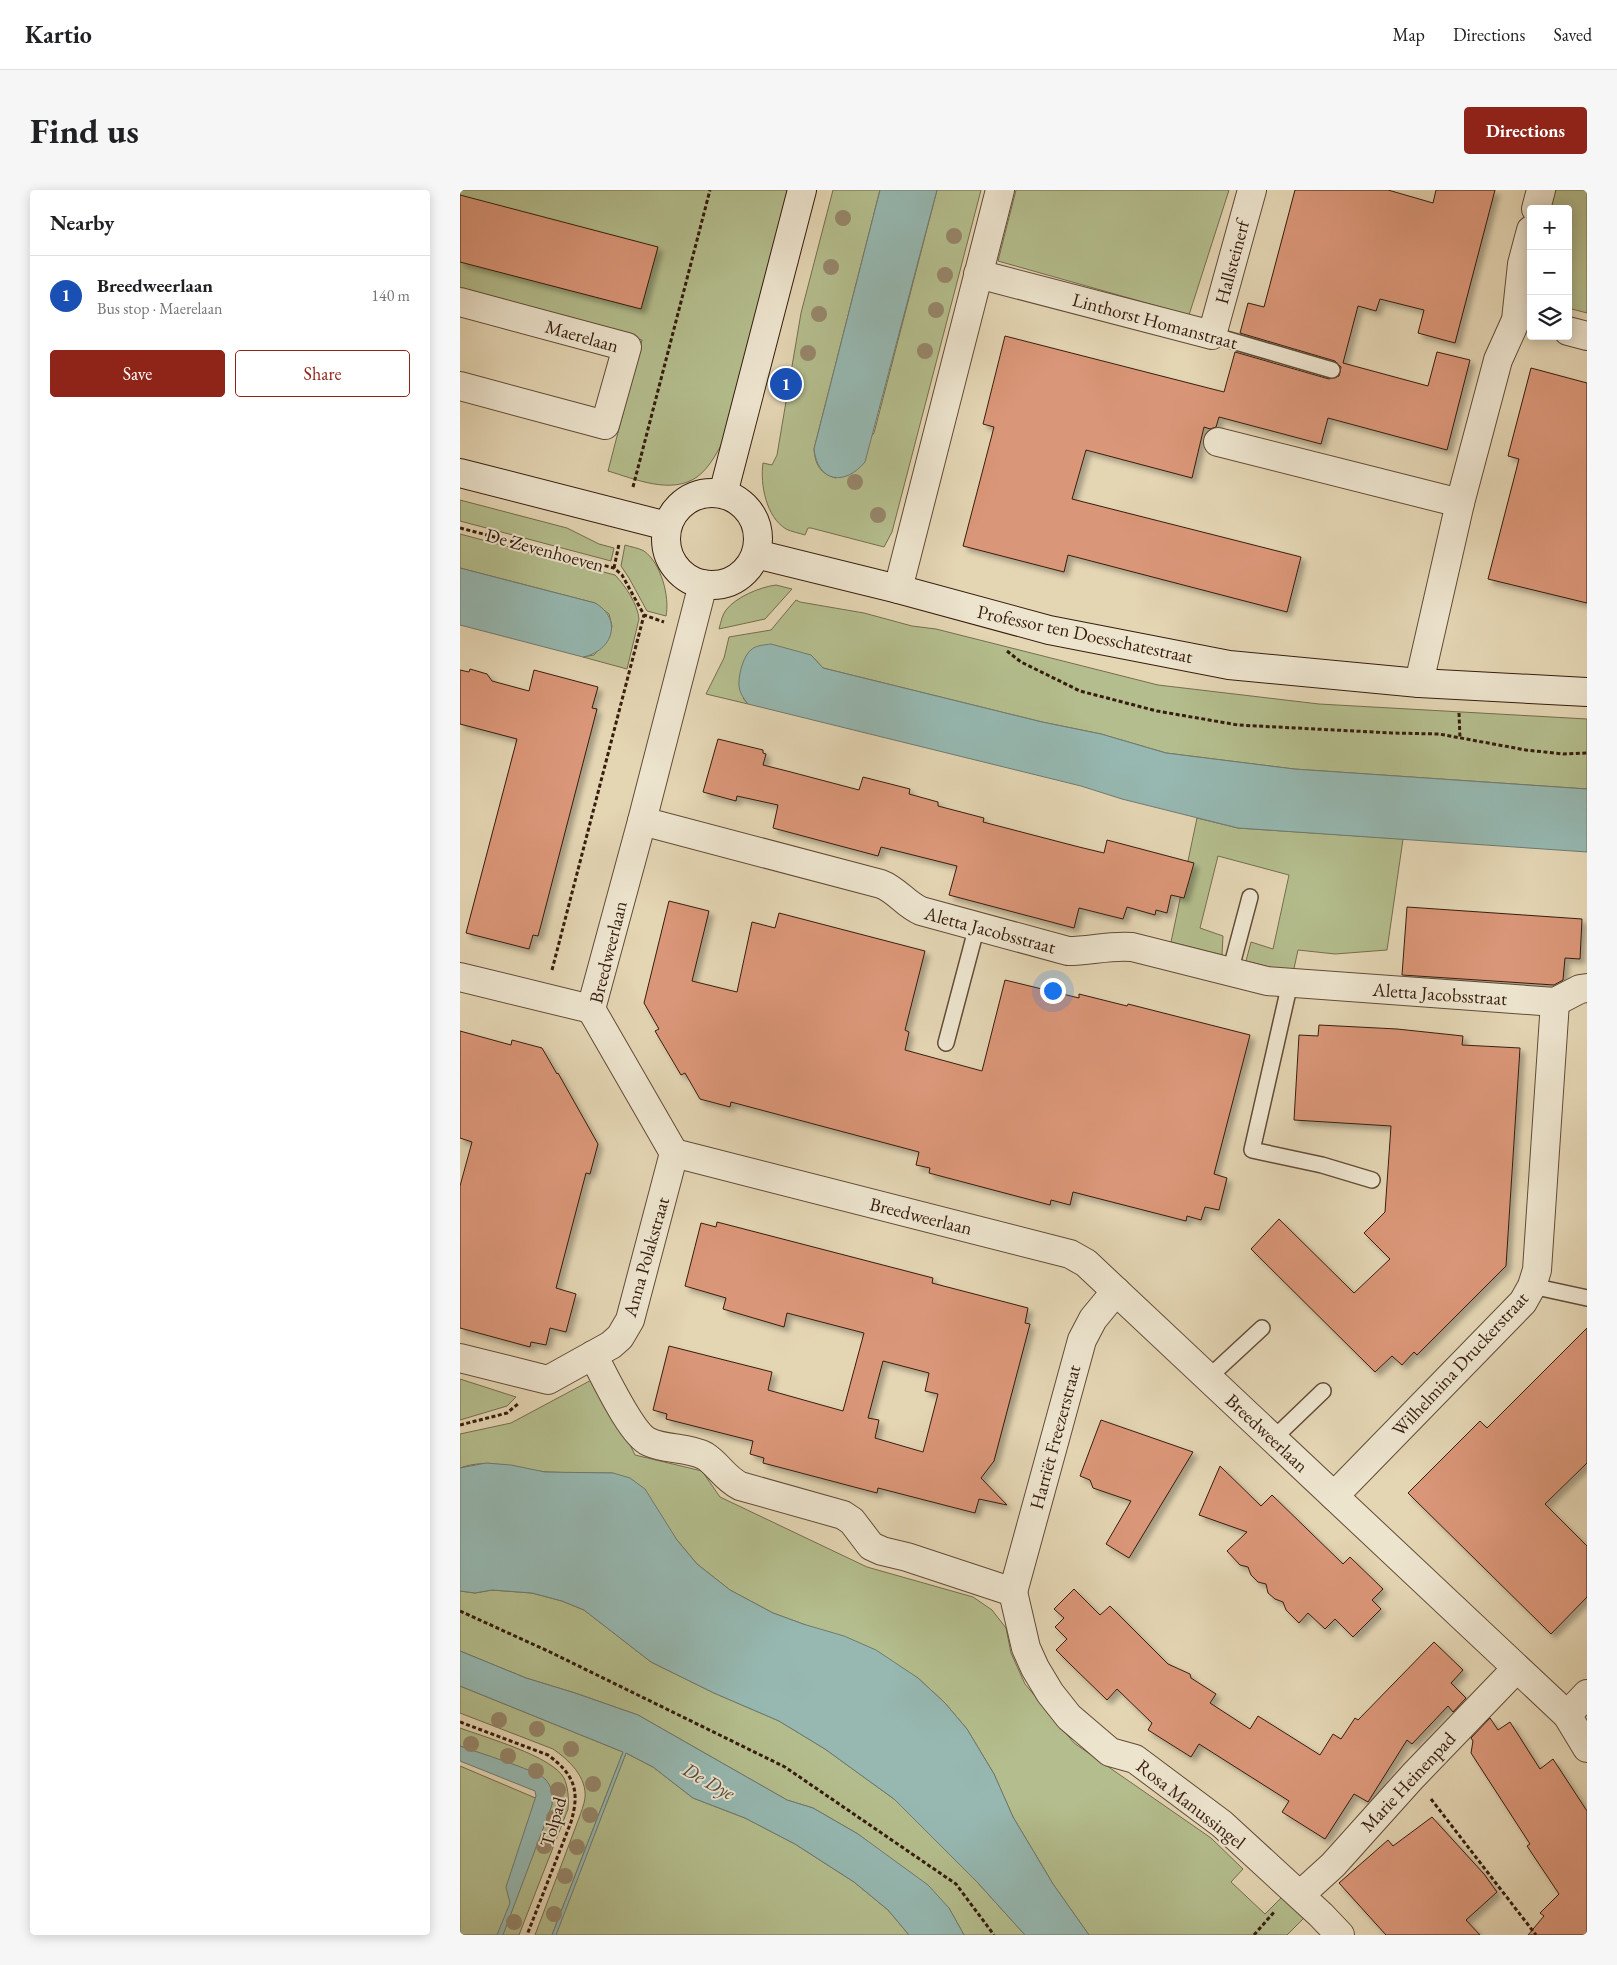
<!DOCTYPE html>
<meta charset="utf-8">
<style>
body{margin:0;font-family:"EB Garamond",serif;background:#f6f6f6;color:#202124}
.controls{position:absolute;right:15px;top:15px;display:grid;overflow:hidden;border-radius:5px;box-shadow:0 2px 12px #0003}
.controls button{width:45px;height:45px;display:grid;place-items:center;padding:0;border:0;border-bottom:1px solid #e0e0e0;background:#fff;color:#202124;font:25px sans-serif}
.you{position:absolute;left:592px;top:800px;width:18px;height:18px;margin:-12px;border:4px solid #fff;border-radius:50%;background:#1a73e8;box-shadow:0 0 0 8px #1a73e833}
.badge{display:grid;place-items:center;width:32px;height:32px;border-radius:50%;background:#8f2418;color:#fff;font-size:16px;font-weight:700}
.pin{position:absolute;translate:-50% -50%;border:2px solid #fff;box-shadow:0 1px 5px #0006}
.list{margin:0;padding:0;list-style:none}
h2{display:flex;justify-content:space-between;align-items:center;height:65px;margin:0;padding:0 20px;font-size:21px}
h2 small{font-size:16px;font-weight:400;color:#757577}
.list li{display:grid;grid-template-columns:32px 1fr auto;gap:15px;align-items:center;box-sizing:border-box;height:80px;padding:0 20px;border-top:1px solid #e0e0e0}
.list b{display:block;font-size:19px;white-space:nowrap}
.list p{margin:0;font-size:16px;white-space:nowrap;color:#757577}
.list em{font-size:16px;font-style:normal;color:#757577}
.actions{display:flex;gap:10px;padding:15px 20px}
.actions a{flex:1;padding:11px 0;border:1px solid #8f2418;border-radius:5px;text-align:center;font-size:18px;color:#8f2418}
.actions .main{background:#8f2418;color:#fff}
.icon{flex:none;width:28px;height:28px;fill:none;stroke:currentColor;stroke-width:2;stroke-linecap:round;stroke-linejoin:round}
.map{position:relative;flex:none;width:1127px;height:1745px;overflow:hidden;border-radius:5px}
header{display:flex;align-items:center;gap:30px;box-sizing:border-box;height:70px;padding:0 25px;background:#fff;border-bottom:1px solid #e0e0e0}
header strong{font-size:24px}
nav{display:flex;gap:28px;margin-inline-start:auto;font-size:18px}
.intro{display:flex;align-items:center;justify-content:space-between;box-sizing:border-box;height:120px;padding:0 30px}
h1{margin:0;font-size:35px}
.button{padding:12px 22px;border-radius:5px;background:#8f2418;color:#fff;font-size:18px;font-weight:700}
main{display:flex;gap:30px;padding:0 30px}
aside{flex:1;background:#fff;border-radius:5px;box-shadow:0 2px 12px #0003}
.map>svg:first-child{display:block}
</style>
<header>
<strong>Kartio</strong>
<nav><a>Map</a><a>Directions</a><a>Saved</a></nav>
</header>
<div class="intro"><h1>Find us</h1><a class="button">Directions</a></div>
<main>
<aside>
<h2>Nearby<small></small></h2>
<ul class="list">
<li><span class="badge" style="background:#1a4fb4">1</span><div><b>Breedweerlaan</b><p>Bus stop · Maerelaan</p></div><em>140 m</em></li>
</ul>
<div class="actions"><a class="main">Save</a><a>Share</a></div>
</aside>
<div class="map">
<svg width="1127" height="1745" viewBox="0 0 1127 1745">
<defs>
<filter id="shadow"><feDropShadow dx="4.5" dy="4.5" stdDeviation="2.5" flood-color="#0004"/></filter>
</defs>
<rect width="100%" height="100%" fill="#e4d5b3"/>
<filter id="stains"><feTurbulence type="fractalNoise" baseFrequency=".004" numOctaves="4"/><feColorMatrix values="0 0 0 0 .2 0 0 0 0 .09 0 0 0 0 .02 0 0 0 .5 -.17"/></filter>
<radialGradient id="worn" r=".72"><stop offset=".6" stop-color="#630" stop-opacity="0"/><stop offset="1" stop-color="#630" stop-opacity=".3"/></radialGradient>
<!-- green -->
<g fill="#b4bd8d" stroke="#766d4e">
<path d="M0,0H331L268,243C259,258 251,277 237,287C211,305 175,289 148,281L182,150L0,99Z"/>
<path d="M373,0H420L354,259C355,274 360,284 376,288L414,243L477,0H521L432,342L424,357L351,338H348L345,345C339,343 332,342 326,339C306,327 300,294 303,273L312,275L317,265L341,123Z"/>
<polygon points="556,0 769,0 729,125 538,71"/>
<polygon points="1093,0 1127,0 1127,123 1108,118 1108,19 1088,19"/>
<polygon points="0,310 107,338 139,354 154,358 151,371 0,331"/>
<path d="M0,344L155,385C165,395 178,415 179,429L167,479L123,467L134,465L149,448L152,436L149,424L135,413L0,378Z"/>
<path d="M165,355C171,357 179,358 184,361C201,373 210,407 206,426L187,421L169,388L161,376Z"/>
<path d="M316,395L332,399L305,429L259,439C261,432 262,425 266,420C276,407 300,397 316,395Z"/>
<polygon points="336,410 340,412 404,423 452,436 476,439 698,495 859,514 1127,529 1127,599 834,579 706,563 641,544 582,532 363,478 351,465 283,508 288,514 246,504 264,468 269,447 311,440"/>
<polygon points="737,628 778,638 943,649 927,760 875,764 838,760 833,783 786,771 791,752 813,759 829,685 758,666 740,738 763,746 762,765 711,752"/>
<path d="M137,1187L175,1265L242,1281L260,1307L407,1377L513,1407L532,1420L546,1438L551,1463L565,1494L614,1553L751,1648L783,1679L771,1692L805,1724L822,1707L844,1728L827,1745H629L593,1694L553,1627L534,1584L507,1539L485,1513L458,1488L343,1434L313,1423L270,1400L237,1374L217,1350L153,1283C131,1283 109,1283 88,1282C58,1280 29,1267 0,1278V1244L51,1233Z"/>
<polygon points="0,1189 56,1207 47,1216 0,1230"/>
<polygon points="32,1400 72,1403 102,1411 124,1420 191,1472 254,1503 319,1531 365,1559 434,1609 518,1693 565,1745 504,1745 489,1718 398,1644 353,1618 327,1610 178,1525 115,1503 66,1488 0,1461 0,1401 15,1403"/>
<path d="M0,1496L163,1562L92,1745H75L119,1628C121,1622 124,1615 125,1608C127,1587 109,1570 93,1559L0,1523Z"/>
<path d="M0,1538C24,1547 92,1566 104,1588C108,1597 109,1608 108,1619L59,1745H0V1576L92,1615L79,1585L0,1556Z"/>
<polygon points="166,1563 193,1577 233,1608 285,1628 335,1654 394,1692 428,1720 449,1745 95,1745"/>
</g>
<!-- water -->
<g fill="#96b8b1" stroke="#707a70">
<path d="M420,0H477L405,272C385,296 358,293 354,259Z"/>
<path d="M0,378L135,413C163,429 153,461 123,467L0,435Z"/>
<path d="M311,454L351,465L363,478L582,532L641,544L706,563L834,579L1127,599V662L778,638L662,609L621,596L288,514C283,508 278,500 279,492C279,483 284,464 292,459C297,455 305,455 311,454Z"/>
<polygon points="26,1273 51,1275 85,1282 153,1283 170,1288 185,1299 217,1350 237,1374 270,1400 313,1423 343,1434 384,1446 416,1460 458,1488 485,1513 507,1539 534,1584 553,1627 593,1694 629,1745 565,1745 518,1693 434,1609 365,1559 319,1531 254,1503 191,1472 124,1420 102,1411 72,1403 32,1400 15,1403 0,1401 0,1278"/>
<polygon points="0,1461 66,1488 115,1503 178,1525 327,1610 353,1618 398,1644 468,1695 489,1718 504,1745 449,1745 428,1720 394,1692 335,1654 285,1628 233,1608 193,1577 166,1563 96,1745 92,1745 163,1562 0,1496"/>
<path d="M0,1556C16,1562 76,1580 85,1589C92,1596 93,1605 92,1615L43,1745H37L50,1713L46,1697L76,1606L75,1601L0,1571Z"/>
</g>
<!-- building -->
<g fill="#da9678" stroke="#371d0e" fill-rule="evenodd" filter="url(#shadow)">
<polygon points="835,0 928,0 973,13 976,0 1035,0 995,153 958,143 964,120 920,109 916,121 898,116 883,173 968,196 977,162 1010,170 987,260 868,228 861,254 759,227 756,237 750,239 744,237 732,288 626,260 612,309 841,367 827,422 608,365 604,382 503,356 534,237 523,234 545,146 764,202 775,162 869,189 879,186 881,177 875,171 780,143 788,113 804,117"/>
<polygon points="0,5 198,57 181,119 0,72"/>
<polygon points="1071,178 1127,193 1127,413 1028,389 1059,269 1048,266"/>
<polygon points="10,479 27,484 32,491 69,501 74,480 138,497 132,518 137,519 81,735 78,746 73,745 69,759 6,743 57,549 0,534 0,480 9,482"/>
<polygon points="258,549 303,560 303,563 306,564 303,575 327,581 399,600 403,587 450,599 449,604 478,612 478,616 524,628 523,632 619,657 644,663 647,650 734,673 724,708 711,705 707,723 696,720 695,725 667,717 663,729 619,718 614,738 489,705 497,676 421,657 418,666 313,638 318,615 277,606 276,611 243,602"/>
<polygon points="209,711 249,721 232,791 277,802 292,732 315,738 319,723 465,761 445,840 449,842 445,860 522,881 545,790 619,808 619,804 667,816 668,814 790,845 754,984 767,988 759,1020 745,1017 741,1030 727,1026 726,1031 613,1002 610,1015 591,1010 590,1015 469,983 470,978 456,975 459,962 271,912 270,917 240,909 225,883 221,885 195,841 199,839 184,813"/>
<polygon points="947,717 1122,729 1120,769 1105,768 1103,790 1094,795 942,785"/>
<polygon points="859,835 937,839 1003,846 1002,855 1060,858 1046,1076 957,1165 954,1162 942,1175 932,1166 915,1182 791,1059 819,1029 894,1103 930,1069 904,1043 925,1022 931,936 834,930 839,845 858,846"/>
<polygon points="0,841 51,855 52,850 82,858 97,884 98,883 138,954 130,984 126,983 96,1098 116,1104 106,1142 90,1138 86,1155 71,1152 70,1157 0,1138 0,996 12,952 0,948"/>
<path d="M257,1032L473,1088L472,1093L568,1118L565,1133L570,1134L534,1271L521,1288L547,1315L519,1309L515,1323L418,1298L417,1303L326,1279L303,1273L304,1268L290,1264L293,1251L206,1229L207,1224L193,1220L209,1156L312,1182L308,1200L383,1221L404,1143L327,1123L324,1137L263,1119L266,1108L225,1096L241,1033L256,1037ZM423,1171L469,1183L465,1201L478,1204L463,1262L415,1248L419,1230L408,1228Z"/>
<polygon points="1127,1138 1127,1273 1085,1314 1127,1356 1127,1407 1091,1444 948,1303 1020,1231 1027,1238"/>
<polygon points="641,1230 733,1262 669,1368 646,1354 671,1311 633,1298 630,1290 620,1286"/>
<polygon points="760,1276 801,1316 812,1305 883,1374 890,1367 923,1399 912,1410 921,1419 893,1447 875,1429 865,1439 848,1423 839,1433 826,1420 823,1412 815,1409 808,1403 806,1394 798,1392 791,1385 788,1377 780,1375 767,1361 787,1342 739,1325"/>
<polygon points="614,1399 640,1425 650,1416 708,1474 730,1484 731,1488 756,1504 750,1513 790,1539 798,1526 860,1565 873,1544 881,1549 895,1528 898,1530 974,1452 1003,1480 991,1493 1006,1508 993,1522 988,1516 952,1554 947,1550 908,1612 894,1604 865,1649 822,1622 829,1611 739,1554 731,1567 688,1540 692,1533 657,1499 647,1510 609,1473 596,1460 607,1449 595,1437 604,1428 594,1419"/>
<polygon points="1030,1528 1038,1540 1050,1532 1080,1579 1093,1569 1127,1621 1127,1745 1068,1745 1084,1726 1080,1723 1099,1704 1067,1656 1070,1654 1011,1563 1013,1551 1011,1548"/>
<polygon points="972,1627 1024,1684 1037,1702 1006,1730 1020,1745 926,1745 879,1693 928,1650 933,1656"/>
</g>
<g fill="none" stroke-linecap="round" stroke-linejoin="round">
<!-- lane casing -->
<g stroke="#624b37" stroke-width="18">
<g id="lane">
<polyline points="752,145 872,180"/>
<polyline points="770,782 790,707"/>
<polyline points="830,793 792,960 862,975 912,990"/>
<polyline points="486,853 517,736"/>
<polyline points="1072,1096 1127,1108"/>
<polyline points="748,1188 802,1138"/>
<polyline points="813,1249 863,1201"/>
</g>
</g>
<!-- street casing -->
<g stroke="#624b37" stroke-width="30">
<g id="street">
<polyline points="1076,19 1081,0"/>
<polyline points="518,84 752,145 792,0"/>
<polyline points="0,112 167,157 145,235 0,196"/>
<polyline points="1108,141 1127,146"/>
<polyline points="758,252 1000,313"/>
<polyline points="243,394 182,631 131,819 214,963 610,1064 626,1073 1107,1525 1127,1504"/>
<polyline points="438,399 540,0"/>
<polyline points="959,493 1000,313 1038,170 1056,130 1062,74 1071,40"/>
<path d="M182,631L421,694C437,700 446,715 461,721L608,761C630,761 650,755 672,757L807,791L1095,812L1120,799L1127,798"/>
<polyline points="0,787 131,819"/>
<path d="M133,1165C144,1185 171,1244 189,1252C206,1260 228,1257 245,1266C259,1275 263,1287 280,1296L383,1325L392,1331L411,1356L422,1361L447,1367L553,1402L566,1458L575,1478L590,1503L609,1527L650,1562L675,1569L762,1634L861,1725L880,1745"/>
<polyline points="0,1168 88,1190 151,1155 160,1147 170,1130 214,963"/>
<polyline points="874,1306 1063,1112 1072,1096 1077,1080 1095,812"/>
<polyline points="553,1402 622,1150 633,1129 656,1101"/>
<polyline points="1107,1525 1127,1558"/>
<polyline points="840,1705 873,1675 953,1586 1056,1479"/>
</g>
</g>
<!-- secondary casing -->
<g stroke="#371d0e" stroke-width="30">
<g id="secondary">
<polyline points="0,283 207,336"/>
<circle cx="252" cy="349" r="46"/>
<polyline points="263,304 342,0"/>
<polyline points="296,364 438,399 589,440 769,475 959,493 1127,502"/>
</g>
</g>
<!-- path -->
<g stroke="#371d0e" stroke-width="3" stroke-dasharray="4 2.5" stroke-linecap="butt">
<polyline points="173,297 250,0"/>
<polyline points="0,338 154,378 162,385 184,425 204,432"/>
<polyline points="154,378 159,354"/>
<polyline points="547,461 561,472 620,501 697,521 778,535 932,543 979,544 1066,560 1103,564 1127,563"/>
<polyline points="999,523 1000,548"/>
<polyline points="92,780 184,425"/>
<polyline points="0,1235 47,1223 59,1213"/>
<polyline points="0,1421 90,1462 325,1577 496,1694 534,1745"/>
<path d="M0,1532L88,1565C115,1585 120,1601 111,1632L67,1745"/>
<polyline points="971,1609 1076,1745"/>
<polyline points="794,1745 815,1721"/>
</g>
<!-- lane -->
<use href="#lane" stroke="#ede4ce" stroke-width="15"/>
<!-- street -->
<use href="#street" stroke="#ede4ce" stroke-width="28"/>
<!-- secondary -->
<use href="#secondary" stroke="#ede4ce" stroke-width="28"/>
</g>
<!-- trees -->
<g fill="#96866a">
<circle cx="383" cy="28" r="8"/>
<circle cx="494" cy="46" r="8"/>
<circle cx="371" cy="77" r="8"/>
<circle cx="485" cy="85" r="8"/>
<circle cx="476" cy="120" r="8"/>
<circle cx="359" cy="124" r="8"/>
<circle cx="465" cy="161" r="8"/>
<circle cx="348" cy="163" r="8"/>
<circle cx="395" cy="292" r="8"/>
<circle cx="418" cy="325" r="8"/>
<circle cx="39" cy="1530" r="8"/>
<circle cx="77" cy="1539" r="8"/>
<circle cx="11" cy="1554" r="8"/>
<circle cx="111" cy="1559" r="8"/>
<circle cx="48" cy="1566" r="8"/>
<circle cx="76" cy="1581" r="8"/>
<circle cx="133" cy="1594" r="8"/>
<circle cx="98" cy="1600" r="8"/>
<circle cx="130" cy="1625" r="8"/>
<circle cx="94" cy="1628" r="8"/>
<circle cx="84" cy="1656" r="8"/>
<circle cx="117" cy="1657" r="8"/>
<circle cx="105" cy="1686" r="8"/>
<circle cx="94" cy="1724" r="8"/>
<circle cx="54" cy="1732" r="8"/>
</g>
<g text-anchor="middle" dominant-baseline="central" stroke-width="4" stroke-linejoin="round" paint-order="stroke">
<!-- street labels -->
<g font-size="19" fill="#371d0e" stroke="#ede4ce">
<text transform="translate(772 72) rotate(-75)">Hallsteinerf</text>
<text transform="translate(695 131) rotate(15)">Linthorst Homanstraat</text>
<text transform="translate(122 146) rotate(16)">Maerelaan</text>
<text transform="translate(85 360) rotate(15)">De Zevenhoeven</text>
<text transform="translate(625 444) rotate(12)">Professor ten Doesschatestraat</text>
<text transform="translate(530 740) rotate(15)">Aletta Jacobsstraat</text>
<text transform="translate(148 762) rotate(-76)">Breedweerlaan</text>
<text transform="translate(980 804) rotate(4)">Aletta Jacobsstraat</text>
<text transform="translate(461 1026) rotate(14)">Breedweerlaan</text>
<text transform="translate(186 1067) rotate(-74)">Anna Polakstraat</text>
<text transform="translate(1000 1174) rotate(-47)">Wilhelmina Druckerstraat</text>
<text transform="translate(807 1243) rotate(43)">Breedweerlaan</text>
<text transform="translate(595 1247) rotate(-75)">Harriët Freezerstraat</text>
<text transform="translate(948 1592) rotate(-47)">Marie Heinenpad</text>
<text transform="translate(731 1614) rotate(38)">Rosa Manussingel</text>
<text transform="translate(93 1632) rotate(-74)">Tolpad</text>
</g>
<!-- water labels -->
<g font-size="20" font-style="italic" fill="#544c3f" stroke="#ede4ce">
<text transform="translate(249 1591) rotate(29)">De Dye</text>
</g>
</g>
<rect width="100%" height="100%" filter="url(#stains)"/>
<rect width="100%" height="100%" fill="url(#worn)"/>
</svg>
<div class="controls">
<button>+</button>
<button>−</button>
<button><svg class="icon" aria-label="layers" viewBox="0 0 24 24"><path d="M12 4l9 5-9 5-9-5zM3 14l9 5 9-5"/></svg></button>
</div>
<div class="you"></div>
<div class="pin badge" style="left:326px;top:194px;background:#1a4fb4">1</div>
</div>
</main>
